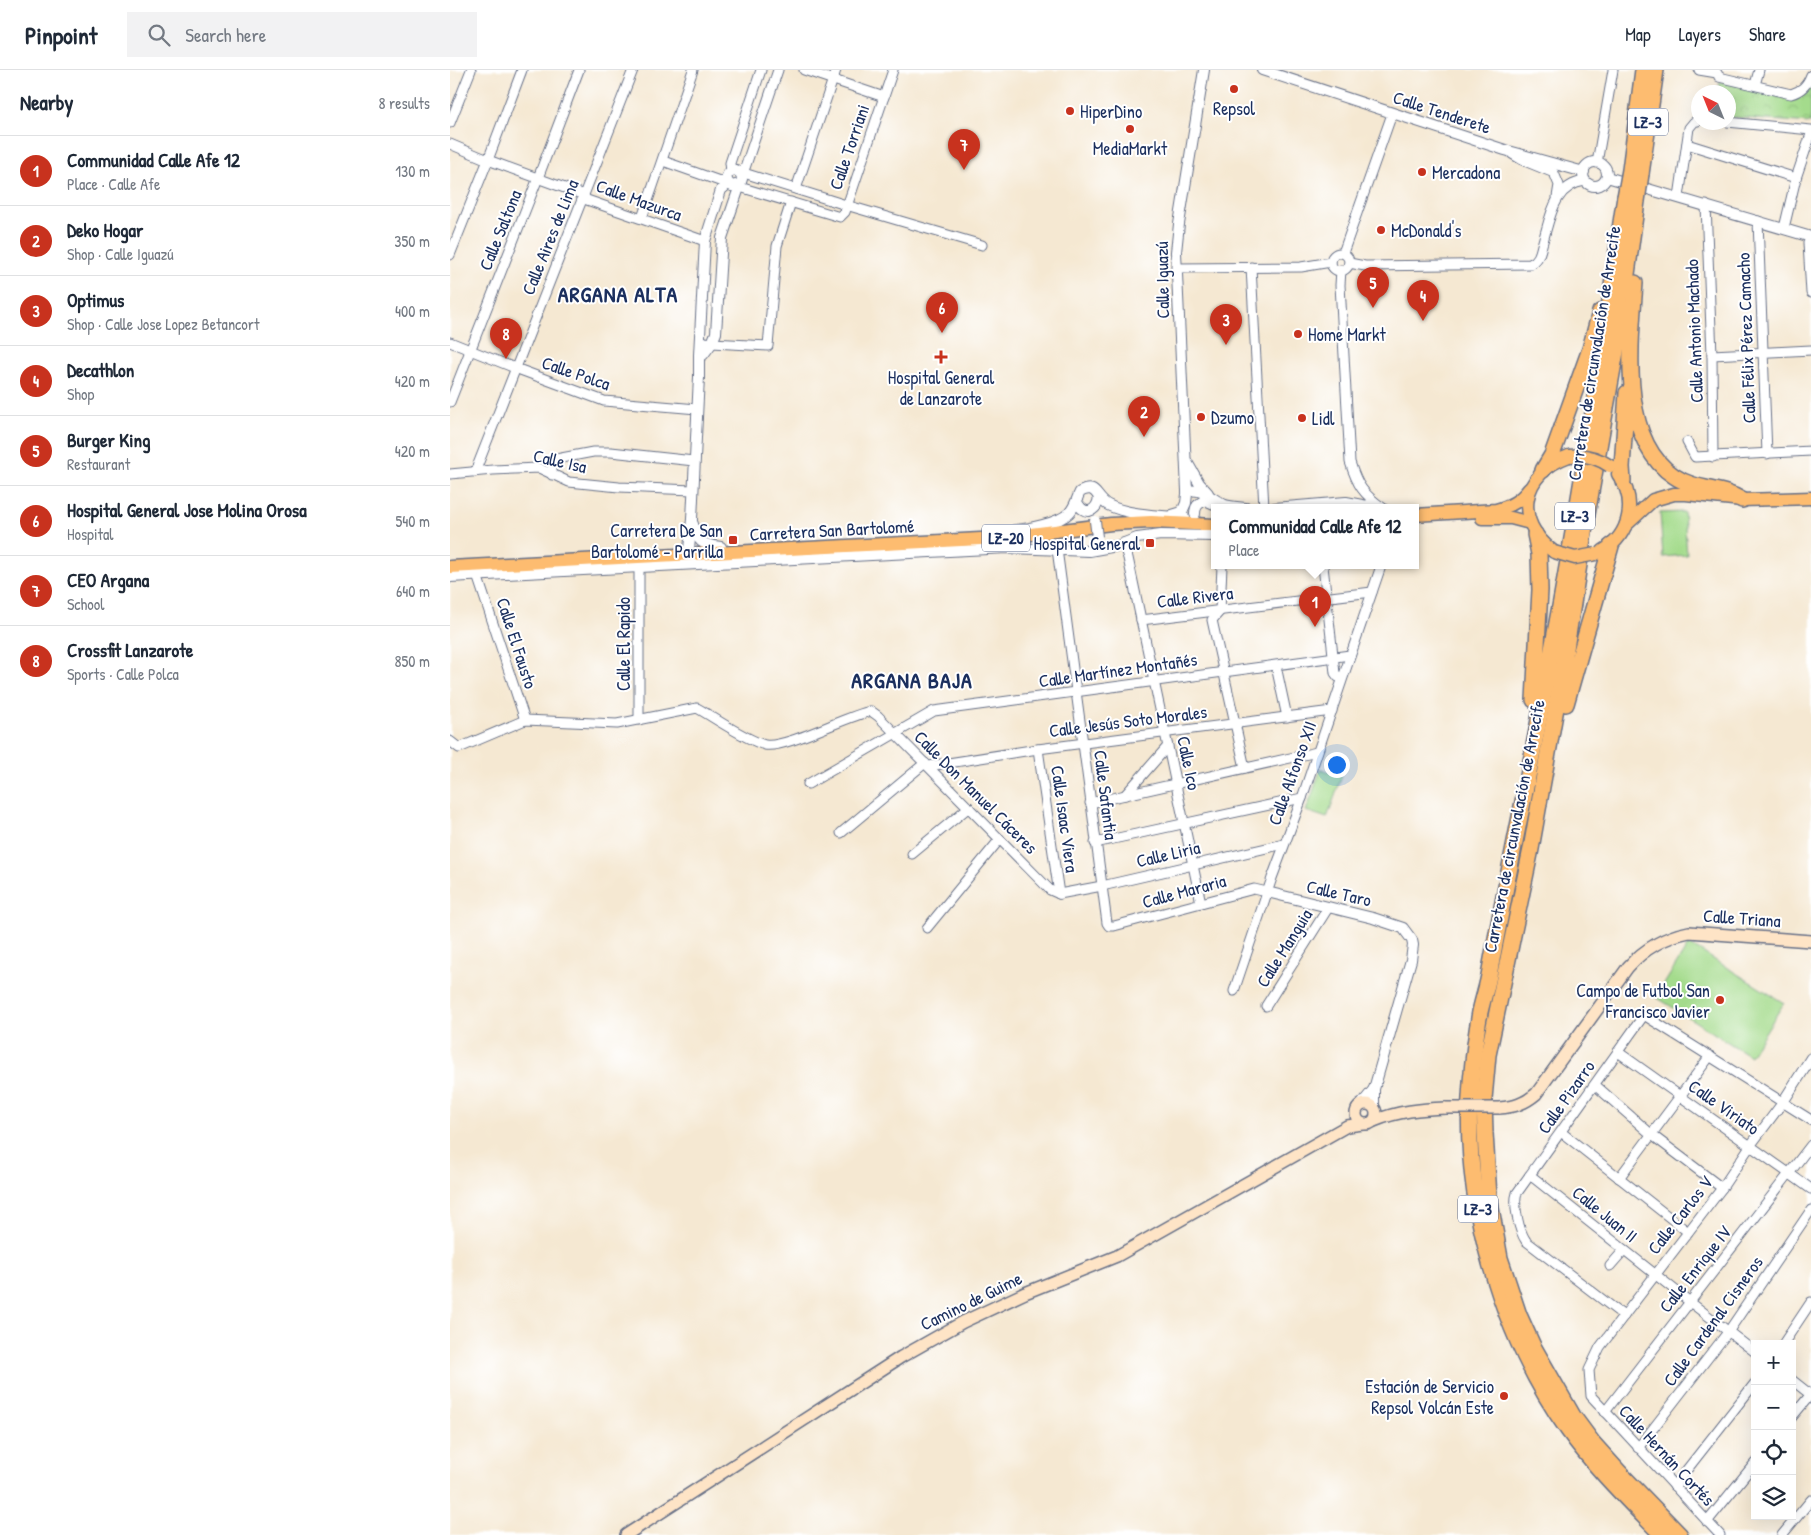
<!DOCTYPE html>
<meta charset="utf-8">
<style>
body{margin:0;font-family:"Patrick Hand",sans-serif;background:#f2f2f3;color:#1f2937}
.controls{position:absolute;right:15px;bottom:15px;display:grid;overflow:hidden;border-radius:0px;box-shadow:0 5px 20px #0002}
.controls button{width:45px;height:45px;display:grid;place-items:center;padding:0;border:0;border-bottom:1px solid #e0e1e3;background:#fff;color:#1f2937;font:25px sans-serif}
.compass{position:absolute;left:1241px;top:15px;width:45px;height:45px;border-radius:50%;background:#fff;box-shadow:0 5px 20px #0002;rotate:317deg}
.you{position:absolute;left:886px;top:694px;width:18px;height:18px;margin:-12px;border:4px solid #fff;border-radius:50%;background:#1a73e8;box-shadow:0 0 0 8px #1a73e833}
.badge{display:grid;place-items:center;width:32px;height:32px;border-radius:50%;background:#c8321e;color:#fff;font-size:16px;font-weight:700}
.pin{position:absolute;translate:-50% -41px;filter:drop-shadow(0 1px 2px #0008)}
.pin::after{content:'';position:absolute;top:26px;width:18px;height:15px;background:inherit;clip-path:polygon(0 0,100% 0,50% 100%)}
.popup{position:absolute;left:761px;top:434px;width:208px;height:65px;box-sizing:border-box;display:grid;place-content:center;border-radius:0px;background:#fff;filter:drop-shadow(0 1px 4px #0005);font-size:16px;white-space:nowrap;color:#747a83}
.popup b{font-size:19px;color:#1f2937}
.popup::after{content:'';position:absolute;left:50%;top:100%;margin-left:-10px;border:10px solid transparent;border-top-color:#fff}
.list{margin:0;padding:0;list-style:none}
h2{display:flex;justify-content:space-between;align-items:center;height:65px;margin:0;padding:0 20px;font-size:21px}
h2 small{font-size:16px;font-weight:400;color:#747a83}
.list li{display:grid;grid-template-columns:32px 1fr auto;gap:15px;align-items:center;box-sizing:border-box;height:70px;padding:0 20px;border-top:1px solid #e0e1e3}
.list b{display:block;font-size:19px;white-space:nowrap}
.list p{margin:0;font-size:16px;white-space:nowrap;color:#747a83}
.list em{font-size:16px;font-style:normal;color:#747a83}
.icon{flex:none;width:28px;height:28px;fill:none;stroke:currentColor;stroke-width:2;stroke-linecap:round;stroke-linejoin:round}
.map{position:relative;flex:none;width:1361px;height:1465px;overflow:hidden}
header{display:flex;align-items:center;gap:30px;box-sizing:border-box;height:70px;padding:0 25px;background:#fff;border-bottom:1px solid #e0e1e3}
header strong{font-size:24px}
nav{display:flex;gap:28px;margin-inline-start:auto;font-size:18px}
.search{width:350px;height:45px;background:#f2f2f3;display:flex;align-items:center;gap:12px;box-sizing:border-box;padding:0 18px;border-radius:0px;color:#747a83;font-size:19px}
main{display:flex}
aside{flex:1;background:#fff}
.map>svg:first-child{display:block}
</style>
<header>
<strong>Pinpoint</strong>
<div class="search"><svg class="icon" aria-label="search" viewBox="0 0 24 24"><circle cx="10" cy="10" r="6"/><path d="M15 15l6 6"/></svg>Search here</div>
<nav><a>Map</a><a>Layers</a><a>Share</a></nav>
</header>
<main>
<aside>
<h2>Nearby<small>8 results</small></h2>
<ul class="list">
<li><span class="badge">1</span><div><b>Communidad Calle Afe 12</b><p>Place · Calle Afe</p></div><em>130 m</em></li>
<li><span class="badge">2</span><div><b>Deko Hogar</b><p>Shop · Calle Iguazú</p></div><em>350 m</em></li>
<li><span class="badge">3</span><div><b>Optimus</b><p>Shop · Calle Jose Lopez Betancort</p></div><em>400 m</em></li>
<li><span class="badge">4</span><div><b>Decathlon</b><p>Shop</p></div><em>420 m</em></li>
<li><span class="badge">5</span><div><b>Burger King</b><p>Restaurant</p></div><em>420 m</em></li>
<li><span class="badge">6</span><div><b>Hospital General Jose Molina Orosa</b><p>Hospital</p></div><em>540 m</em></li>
<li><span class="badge">7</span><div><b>CEO Argana</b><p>School</p></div><em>640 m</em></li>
<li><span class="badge">8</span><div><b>Crossfit Lanzarote</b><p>Sports · Calle Polca</p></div><em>850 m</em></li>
</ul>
</aside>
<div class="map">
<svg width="1361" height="1465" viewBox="0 0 1361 1465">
<defs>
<pattern id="park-crowns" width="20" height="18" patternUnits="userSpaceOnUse" patternTransform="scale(1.25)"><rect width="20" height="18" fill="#a4db8c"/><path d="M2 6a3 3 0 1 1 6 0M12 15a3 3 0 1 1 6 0" fill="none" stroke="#8dbc7b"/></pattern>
</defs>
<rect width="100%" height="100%" fill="#fff"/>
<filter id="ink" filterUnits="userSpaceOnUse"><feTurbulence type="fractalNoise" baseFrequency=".02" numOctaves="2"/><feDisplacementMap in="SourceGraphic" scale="10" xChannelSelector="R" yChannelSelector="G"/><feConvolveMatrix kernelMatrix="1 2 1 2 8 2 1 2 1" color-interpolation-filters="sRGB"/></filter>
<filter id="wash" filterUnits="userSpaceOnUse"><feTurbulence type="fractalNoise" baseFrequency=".0096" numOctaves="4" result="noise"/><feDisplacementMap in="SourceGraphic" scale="20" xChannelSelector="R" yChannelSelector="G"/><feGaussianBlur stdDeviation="1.12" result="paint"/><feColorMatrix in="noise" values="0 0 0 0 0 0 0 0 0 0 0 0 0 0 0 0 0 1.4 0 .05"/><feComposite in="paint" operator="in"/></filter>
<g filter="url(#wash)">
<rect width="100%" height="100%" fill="#f5e8d2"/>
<!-- park -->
<polygon fill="url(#park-crowns)" stroke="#608575" points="1270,11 1325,25 1348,28 1361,18 1361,53 1279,47 1278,22 1268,22"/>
<!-- garden -->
<g fill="#a4db8c" stroke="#608575">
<polygon points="1234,442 1237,485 1213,487 1210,443"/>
<polygon points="871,699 892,706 877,748 856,741"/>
<polygon points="1239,874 1334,933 1300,986 1206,927"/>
</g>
</g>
<g filter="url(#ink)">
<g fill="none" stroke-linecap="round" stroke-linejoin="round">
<!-- minor casing -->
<g stroke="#677087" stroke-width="11">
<g id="minor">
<polyline points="328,0 295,98 291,104 297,104 396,135 532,175"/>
<polyline points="354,0 434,27"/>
<path d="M1249,0L1267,3L1269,7L1341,24C1351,21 1357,16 1361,5"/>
<polyline points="1305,15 1309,0"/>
<polyline points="1277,52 1361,60"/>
<polyline points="0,53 21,0"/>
<polyline points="0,74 38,90 131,124 137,130 255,171"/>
<polyline points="1237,74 1346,108"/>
<polyline points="1062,84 1072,90 1104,103 1109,115 1107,127"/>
<polyline points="213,91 278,114"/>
<polyline points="1147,93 1163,0"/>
<polyline points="281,101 280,93 311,0"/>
<polyline points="289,114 293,118 390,147 395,142 443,0"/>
<polyline points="346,119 386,0"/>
<polyline points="1229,127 1239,58 1244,52 1248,51"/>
<polyline points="1256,135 1262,285 1263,387"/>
<polyline points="192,148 243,0"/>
<polyline points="1308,151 1317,384"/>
<polyline points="1334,158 1346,108 1361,64"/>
<polyline points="1361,168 1358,173 1361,223"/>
<polyline points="893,183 942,44"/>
<circle cx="890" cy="192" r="9"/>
<polyline points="0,185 38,90 72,0"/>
<path d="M899,193L915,196L1080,194C1088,191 1090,184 1092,175C1100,149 1103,115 1135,111"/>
<polyline points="801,197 814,438"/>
<polyline points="726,198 851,197 881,192"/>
<path d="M891,200L890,215L900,392C907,415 913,424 933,438"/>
<polyline points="250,269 255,272 262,273 318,276 327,176 341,132"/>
<polyline points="0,272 65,298 154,331 247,339"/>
<polyline points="1262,285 1361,280"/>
<polyline points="0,332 88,108 129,0"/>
<polyline points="1237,372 1245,387 1361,381"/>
<polyline points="25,402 183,0"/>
<polyline points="0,404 43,400 89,398 119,412 169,417 243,420"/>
<polyline points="102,405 102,396 106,389 143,382 161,382 244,391"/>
<polyline points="673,473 678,488 751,833"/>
<polyline points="607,479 657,853 659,856 664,856 804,819 817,822"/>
<polyline points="772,496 770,541 762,550 795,698"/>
<polyline points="873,496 885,603 888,607 892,608"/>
<polyline points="189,497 189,650"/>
<polyline points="27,505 75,650"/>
<polyline points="691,550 922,522"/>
<polyline points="826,596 837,647"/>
<path d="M0,671L9,678L75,650L167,654L247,638C265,648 296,670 315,675C335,679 396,646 421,641L428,646L600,820L609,824"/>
<polyline points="588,679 609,824"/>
<polyline points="479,696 588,679 882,641"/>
<polyline points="358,714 484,641 900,585"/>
<polyline points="675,725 718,676"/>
<polyline points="640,733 867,682"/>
<polyline points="391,763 475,693"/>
<polyline points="645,773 852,728"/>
<polyline points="462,784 519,737"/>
<polyline points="609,824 652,816 834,774"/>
<polyline points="477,858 550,769"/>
<polyline points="784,921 822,808 852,728 931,496"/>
<polyline points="816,936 878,838"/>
<polyline points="1168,982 1361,1119"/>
<polyline points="1145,1015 1202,1065 1272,1118"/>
<polyline points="1111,1062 1238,1162"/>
<polyline points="1080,1105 1240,1232 1305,1282"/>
<polyline points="1169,1108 1260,986"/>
<polyline points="1160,1196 1174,1180"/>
<path d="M1174,1246L1076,1171C1069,1161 1063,1135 1067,1123L1194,945L1361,1050"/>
<polyline points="1333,1274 1361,1232"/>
<polyline points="1342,1310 1361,1325"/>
<polyline points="1155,1342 1361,1075"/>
<polyline points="1342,1347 1361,1324"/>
<polyline points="1188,1378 1278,1262 1361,1140"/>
<polyline points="1224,1416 1305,1313"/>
<polyline points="1257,1452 1305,1393"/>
<polyline points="1270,1465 1141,1326 1139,1300 1150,1277 1272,1118 1300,1076 1333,1032"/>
<polyline points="1332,1465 1361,1430"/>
</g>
</g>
<!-- tertiary casing -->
<g stroke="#677087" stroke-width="12">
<g id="tertiary">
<polyline points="812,0 1055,80 1134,102"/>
<circle cx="1145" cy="104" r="12"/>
<polyline points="1157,107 1361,167"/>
<path d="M253,285L262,273L266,263L272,168L292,109L291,104L286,100C276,101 273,110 282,116L289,114"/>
<polyline points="737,392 749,413 758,423"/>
<polyline points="737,421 726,182 729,154 754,0"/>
<path d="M737,421C753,418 762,429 775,435C781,437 789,437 796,438"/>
<path d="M627,432C634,446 646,443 649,428"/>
<polyline points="824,438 896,432 928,438"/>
<path d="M745,444C745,436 748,434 755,430L766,435"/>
<polyline points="722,445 732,442 736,433 737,424"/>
<path d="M243,454C248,474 252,474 271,477"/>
<path d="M565,460C579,459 609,453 619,443C625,437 626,430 630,422C647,413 645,428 658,435C677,445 713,446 735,448"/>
<polyline points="239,479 242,449 249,307 249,285 255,171 271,120 278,114"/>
<polyline points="0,507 557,478 639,481 667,476 687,468 711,465 765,466"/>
<polyline points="817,822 923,848 953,858 962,870 963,875 961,890 924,1019 924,1037"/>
<polyline points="1333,1032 1361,988"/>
<polyline points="911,1035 924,1019"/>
</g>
</g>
<!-- secondary casing -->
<g stroke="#677087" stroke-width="14">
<g id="secondary">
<circle cx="916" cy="1044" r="10"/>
<path d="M1049,1038C1064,1037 1074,1034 1086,1024L1178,897C1195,878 1214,867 1239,862L1361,871"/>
<path d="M924,1051C948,1041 971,1039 996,1038"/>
<polyline points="176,1465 451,1287 513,1252 575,1223 667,1186 897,1056 913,1054"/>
</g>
</g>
<!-- primary casing -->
<g stroke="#677087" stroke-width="15">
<g id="primary">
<path d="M965,445L1046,440C1061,436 1070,431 1079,419"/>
<polyline points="1032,448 1061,448 1080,453"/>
<polyline points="1176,455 1203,430 1224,424 1236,424 1292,430 1361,428"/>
<path d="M1153,481C1181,464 1187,430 1168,404"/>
<path d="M1104,482C1062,451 1071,403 1119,386"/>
<polyline points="0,497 549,468 661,454 701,452 765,455"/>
</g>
</g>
<!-- motorway casing -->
<g stroke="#677087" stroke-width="18">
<g id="motorway">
<polyline points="1180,100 1193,0"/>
<polyline points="1191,104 1206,0"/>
<path d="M1175,127C1167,176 1161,225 1154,274C1136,390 1116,507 1094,623C1077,715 1057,808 1040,900C1038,914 1033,928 1030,942C1026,964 1023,989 1021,1012C1011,1129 1050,1264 1118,1360C1145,1398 1179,1431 1212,1465"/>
<polyline points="1187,131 1168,270 1135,456 1112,604 1081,779 1038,985 1034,1029 1035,1063 1039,1127 1050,1188 1069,1245 1083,1276 1123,1346 1143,1373 1170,1403 1230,1465"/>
<path d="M1185,213C1181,271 1168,369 1224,406C1246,421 1272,417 1292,430"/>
<polyline points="1093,400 1102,385 1140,279 1150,242"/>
<polyline points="1173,411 1172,397 1177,323"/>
<polyline points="1084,630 1090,520 1089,484 1085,464"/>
<polyline points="1116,634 1161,476"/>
</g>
</g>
<!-- minor -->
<use href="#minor" stroke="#fff" stroke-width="9"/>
<!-- tertiary -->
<use href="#tertiary" stroke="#fff" stroke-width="10"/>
<!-- secondary -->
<use href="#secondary" stroke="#fee4c6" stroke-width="11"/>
<!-- primary -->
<use href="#primary" stroke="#fdbc70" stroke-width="12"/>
<!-- motorway -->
<use href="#motorway" stroke="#fdbc70" stroke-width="15"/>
<!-- tertiary-bridge casing -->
<g stroke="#677087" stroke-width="12" stroke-linecap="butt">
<polyline id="tertiary-bridge" points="645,451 647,467"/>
</g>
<!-- secondary-bridge casing -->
<g stroke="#677087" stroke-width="14" stroke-linecap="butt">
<polyline id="secondary-bridge" points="996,1038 1049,1038"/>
</g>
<!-- primary-bridge casing -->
<g stroke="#677087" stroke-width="15" stroke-linecap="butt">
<g id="primary-bridge">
<path d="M1119,386C1134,384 1147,387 1160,396"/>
<polyline points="1104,482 1125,488 1146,484"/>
</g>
</g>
<!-- motorway-bridge casing -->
<g stroke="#677087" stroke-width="18" stroke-linecap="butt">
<g id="motorway-bridge">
<polyline points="1175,127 1180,100"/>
<polyline points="1187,131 1191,104"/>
</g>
</g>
<!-- tertiary-bridge -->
<use href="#tertiary-bridge" stroke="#fff" stroke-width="10"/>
<!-- secondary-bridge -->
<use href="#secondary-bridge" stroke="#fee4c6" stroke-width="11"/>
<!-- primary-bridge -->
<use href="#primary-bridge" stroke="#fdbc70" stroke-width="12"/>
<!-- motorway-bridge -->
<use href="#motorway-bridge" stroke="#fdbc70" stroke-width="15"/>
</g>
</g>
<!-- markers -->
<g fill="#c8321e" stroke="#fff" stroke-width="2">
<circle cx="784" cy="19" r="5"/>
<circle cx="620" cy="41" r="5"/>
<circle cx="680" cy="59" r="5"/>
<circle cx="972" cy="102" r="5"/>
<circle cx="931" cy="160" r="5"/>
<circle cx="848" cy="264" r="5"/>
<path d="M488.5 279.5h5v5h5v5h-5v5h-5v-5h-5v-5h5z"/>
<circle cx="751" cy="347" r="5"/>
<circle cx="852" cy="348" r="5"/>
<rect x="278" y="465" width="10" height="10" rx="2.5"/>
<rect x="695" y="468" width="10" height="10" rx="2.5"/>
<circle cx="1270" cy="930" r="5"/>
<circle cx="1054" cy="1326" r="5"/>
</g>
<g text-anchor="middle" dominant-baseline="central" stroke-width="4" stroke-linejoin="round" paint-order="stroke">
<!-- shield labels -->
<g fill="#fff" stroke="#5f6d8e" stroke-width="1">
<rect x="1178" y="38.5" width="40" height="27" rx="4"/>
<rect x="1105" y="432.5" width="40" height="27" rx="4"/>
<rect x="532" y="454.5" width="48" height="27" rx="4"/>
<rect x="1008" y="1125.5" width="40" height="27" rx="4"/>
</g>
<g font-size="16" font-weight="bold" fill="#1b2f5e">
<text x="1198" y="52">LZ-3</text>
<text x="1125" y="446">LZ-3</text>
<text x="556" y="468">LZ-20</text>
<text x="1028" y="1139">LZ-3</text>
</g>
<!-- poi labels -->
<g font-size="18" fill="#1b2f5e" stroke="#fff" text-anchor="start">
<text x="784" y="38" text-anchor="middle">Repsol</text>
<text x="630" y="41">HiperDino</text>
<text x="680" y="78" text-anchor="middle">MediaMarkt</text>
<text x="982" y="102">Mercadona</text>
<text x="941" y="160">McDonald's</text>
<text x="858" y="264">Home Markt</text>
<text x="491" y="307" text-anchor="middle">Hospital General<tspan x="491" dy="21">de Lanzarote</tspan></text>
<text x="761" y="347">Dzumo</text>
<text x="862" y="348">Lidl</text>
<text x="273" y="460" text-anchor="end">Carretera De San<tspan x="273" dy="21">Bartolomé - Parrilla</tspan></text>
<text x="690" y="473" text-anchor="end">Hospital General</text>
<text x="1260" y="920" text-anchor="end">Campo de Futbol San<tspan x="1260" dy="21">Francisco Javier</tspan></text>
<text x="1044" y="1316" text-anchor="end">Estación de Servicio<tspan x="1044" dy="21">Repsol Volcán Este</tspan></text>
</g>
<!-- street labels -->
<g font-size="18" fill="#1b2f5e" stroke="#fff">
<text transform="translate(992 42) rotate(18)">Calle Tenderete</text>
<text transform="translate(399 77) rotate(-71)">Calle Torriani</text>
<text transform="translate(189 130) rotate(20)">Calle Mazurca</text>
<text transform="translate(50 160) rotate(-68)">Calle Saltona</text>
<text transform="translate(100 167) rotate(-68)">Calle Aires de Lima</text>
<text transform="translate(712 210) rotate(-91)">Calle Iguazú</text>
<text transform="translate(1244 261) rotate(-92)">Calle Antonio Machado</text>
<text transform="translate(1296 268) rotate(-92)">Calle Félix Pérez Camacho</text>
<text transform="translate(1144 283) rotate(-81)">Carretera de circunvalación de Arrecife</text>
<text transform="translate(126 303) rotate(19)">Calle Polca</text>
<text transform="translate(110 391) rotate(13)">Calle Isa</text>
<text transform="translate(382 460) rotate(-3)">Carretera San Bartolomé</text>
<text transform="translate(745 527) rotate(-7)">Calle Rivera</text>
<text transform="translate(67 573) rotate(72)">Calle El Fausto</text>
<text transform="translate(173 574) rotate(-90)">Calle El Rapido</text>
<text transform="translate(668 600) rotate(-8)">Calle Martínez Montañés</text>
<text transform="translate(678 651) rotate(-7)">Calle Jesús Soto Morales</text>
<text transform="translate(739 693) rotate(78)">Calle Ico</text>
<text transform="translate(842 703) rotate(-70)">Calle Alfonso XII</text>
<text transform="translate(526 722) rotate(45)">Calle Don Manuel Cáceres</text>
<text transform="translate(656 725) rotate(83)">Calle Safantia</text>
<text transform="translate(615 749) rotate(82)">Calle Isaac Viera</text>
<text transform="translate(1064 756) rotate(-79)">Carretera de circunvalación de Arrecife</text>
<text transform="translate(718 784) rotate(-13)">Calle Liria</text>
<text transform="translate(734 821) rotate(-15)">Calle Mararia</text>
<text transform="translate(889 823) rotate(13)">Calle Taro</text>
<text transform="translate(1292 848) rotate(4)">Calle Triana</text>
<text transform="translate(834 878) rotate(-58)">Calle Manguia</text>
<text transform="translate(1116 1027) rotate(-55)">Calle Pizarro</text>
<text transform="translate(1274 1037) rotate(35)">Calle Viriato</text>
<text transform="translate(1155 1144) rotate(39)">Calle Juan II</text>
<text transform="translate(1230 1145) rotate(-52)">Calle Carlos V</text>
<text transform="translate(1245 1199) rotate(-52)">Calle Enrique IV</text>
<text transform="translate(521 1231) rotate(-26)">Camino de Guime</text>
<text transform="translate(1263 1251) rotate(-54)">Calle Cardenal Cisneros</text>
<text transform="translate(1217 1385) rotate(47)">Calle Hernán Cortés</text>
</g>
<!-- district labels -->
<g font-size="22" font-weight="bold" letter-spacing="1" fill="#1b2f5e" stroke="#fff">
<text x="168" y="224">ARGANA ALTA</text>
<text x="462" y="610">ARGANA BAJA</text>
</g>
</g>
</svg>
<div class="controls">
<button>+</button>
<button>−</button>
<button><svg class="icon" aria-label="locate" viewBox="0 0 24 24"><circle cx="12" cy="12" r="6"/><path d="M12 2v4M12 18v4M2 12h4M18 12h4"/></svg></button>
<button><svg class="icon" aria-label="layers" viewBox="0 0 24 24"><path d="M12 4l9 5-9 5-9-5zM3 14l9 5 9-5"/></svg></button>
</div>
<svg class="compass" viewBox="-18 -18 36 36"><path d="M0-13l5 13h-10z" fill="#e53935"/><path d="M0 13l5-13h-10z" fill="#747a83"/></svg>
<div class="you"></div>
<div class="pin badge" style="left:865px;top:557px">1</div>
<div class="popup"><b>Communidad Calle Afe 12</b>Place</div>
<div class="pin badge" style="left:694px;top:367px">2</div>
<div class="pin badge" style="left:776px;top:275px">3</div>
<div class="pin badge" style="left:973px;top:251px">4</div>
<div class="pin badge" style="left:923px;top:238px">5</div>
<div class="pin badge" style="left:492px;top:263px">6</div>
<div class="pin badge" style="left:514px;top:100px">7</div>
<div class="pin badge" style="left:56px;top:289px">8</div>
</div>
</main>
